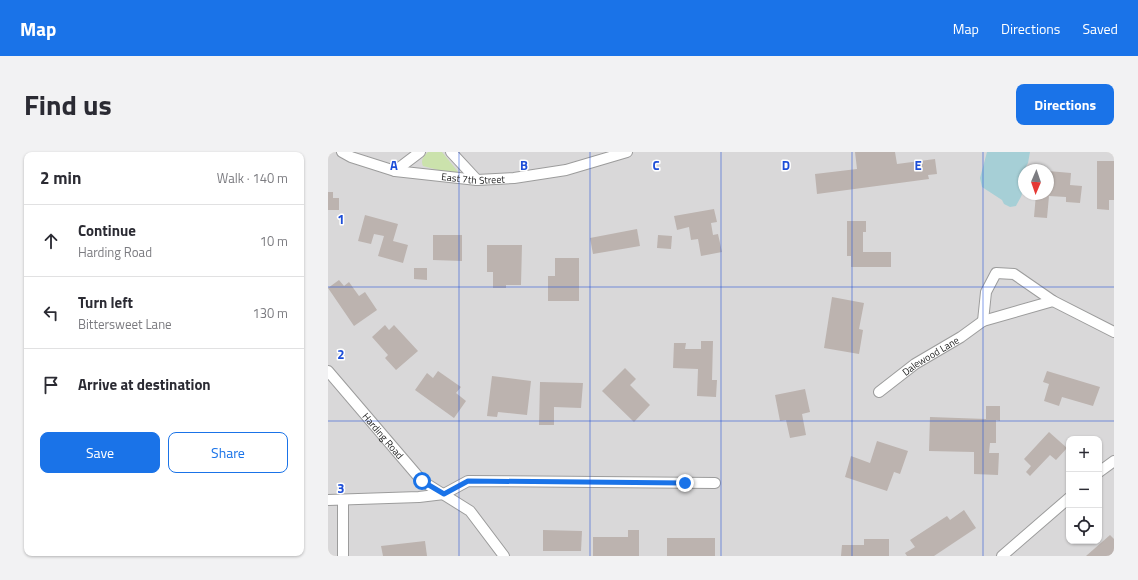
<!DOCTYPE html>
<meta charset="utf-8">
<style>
body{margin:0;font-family:"Titillium Web",sans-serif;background:#f2f2f3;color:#2b2b33}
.controls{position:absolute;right:12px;bottom:12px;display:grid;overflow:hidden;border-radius:8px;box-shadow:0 1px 3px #0004}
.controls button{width:36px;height:36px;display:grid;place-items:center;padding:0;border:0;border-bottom:1px solid #e1e1e2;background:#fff;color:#2b2b33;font:20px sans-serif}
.compass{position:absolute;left:690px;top:12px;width:36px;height:36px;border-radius:50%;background:#fff;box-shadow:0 1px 3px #0004;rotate:182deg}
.stop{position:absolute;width:12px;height:12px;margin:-9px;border:3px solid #1a73e8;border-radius:50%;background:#fff}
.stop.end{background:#1a73e8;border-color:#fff;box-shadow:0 1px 4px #0008}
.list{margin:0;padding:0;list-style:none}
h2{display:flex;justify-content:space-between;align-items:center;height:52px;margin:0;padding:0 16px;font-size:17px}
h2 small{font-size:13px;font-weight:400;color:#7c7c81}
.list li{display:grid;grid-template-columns:26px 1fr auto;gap:12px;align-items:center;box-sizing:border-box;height:72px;padding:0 16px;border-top:1px solid #e1e1e2}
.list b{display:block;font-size:15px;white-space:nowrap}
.list p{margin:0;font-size:13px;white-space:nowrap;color:#7c7c81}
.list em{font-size:13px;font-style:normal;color:#7c7c81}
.actions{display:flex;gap:8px;padding:12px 16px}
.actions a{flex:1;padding:9px 0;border:1px solid #1a73e8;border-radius:8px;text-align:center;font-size:14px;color:#1a73e8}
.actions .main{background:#1a73e8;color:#fff}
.icon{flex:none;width:22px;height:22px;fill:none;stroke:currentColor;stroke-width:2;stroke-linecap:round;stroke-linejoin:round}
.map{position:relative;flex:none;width:786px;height:404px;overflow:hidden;border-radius:8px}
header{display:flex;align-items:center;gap:24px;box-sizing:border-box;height:56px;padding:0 20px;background:#1a73e8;color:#fff}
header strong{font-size:19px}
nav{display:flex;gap:22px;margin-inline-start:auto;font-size:14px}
.intro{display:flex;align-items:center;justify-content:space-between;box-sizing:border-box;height:96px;padding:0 24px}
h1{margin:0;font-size:28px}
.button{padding:10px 18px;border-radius:8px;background:#1a73e8;color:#fff;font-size:14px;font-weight:700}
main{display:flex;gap:24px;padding:0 24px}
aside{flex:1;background:#fff;border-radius:8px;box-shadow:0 1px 3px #0004}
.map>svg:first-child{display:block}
</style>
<header>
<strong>Map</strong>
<nav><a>Map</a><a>Directions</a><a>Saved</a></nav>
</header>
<div class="intro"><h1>Find us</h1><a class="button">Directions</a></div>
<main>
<aside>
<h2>2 min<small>Walk · 140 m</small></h2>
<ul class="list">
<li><svg class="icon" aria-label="ahead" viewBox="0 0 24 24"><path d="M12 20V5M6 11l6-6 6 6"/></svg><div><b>Continue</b><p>Harding Road</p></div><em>10 m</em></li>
<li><svg class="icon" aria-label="left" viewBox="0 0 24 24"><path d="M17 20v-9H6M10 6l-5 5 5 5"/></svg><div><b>Turn left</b><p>Bittersweet Lane</p></div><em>130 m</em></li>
<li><svg class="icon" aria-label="arrive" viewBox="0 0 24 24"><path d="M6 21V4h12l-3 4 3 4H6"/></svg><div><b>Arrive at destination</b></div></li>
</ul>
<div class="actions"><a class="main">Save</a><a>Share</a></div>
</aside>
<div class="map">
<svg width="786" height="404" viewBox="0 0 786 404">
<rect width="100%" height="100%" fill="#ece8e2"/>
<!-- residential -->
<path fill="#d9d8d9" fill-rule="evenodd" d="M0,0H786V404H0ZM696,18H720V42H696ZM741,287H771V389H741Z"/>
<!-- grass -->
<path fill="#cbe2ac" d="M100,0H114L131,21L118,20L95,14C92,8 96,4 100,0Z"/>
<!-- water -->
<path fill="#a6cfd6" d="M659,0H702L700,11L690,29C695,46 696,38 688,54L682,55L676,52L674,48L654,35L652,26Z"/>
<!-- building -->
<g fill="#bcb3af">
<polygon points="527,0 567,0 569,12 607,7 609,22 600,23 601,27 489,42 487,22 529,17"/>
<polygon points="769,9 786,9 786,48 781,48 781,58 769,57"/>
<polygon points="720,19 743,21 742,33 754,34 752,51 738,50 738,45 721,44 719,66 706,65 708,42 720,42"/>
<polygon points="0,40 5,40 5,46 11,46 11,58 0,58"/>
<polygon points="386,57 389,70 383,71 385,83 390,82 394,100 373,104 370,87 363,88 361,75 349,78 346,64"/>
<polygon points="37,63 70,72 65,89 80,93 75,111 50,104 56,84 46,82 43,92 30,89"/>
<polygon points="519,69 538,69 538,80 535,80 535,100 563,100 563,115 523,115 523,104 519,104"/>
<polygon points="309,77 312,94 265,102 262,86"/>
<polygon points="105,83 134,83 134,109 105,108"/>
<polygon points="330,83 344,84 343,97 329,96"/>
<polygon points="159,93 194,93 193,133 178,133 178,136 165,136 165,120 159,120"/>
<polygon points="227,106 251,106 251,149 220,149 220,124 227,124"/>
<polygon points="86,116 99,116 99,128 86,127"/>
<polygon points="11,128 16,134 21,130 31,144 37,140 49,158 26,174 0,136"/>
<polygon points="504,145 536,151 531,177 535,178 531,202 496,196"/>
<polygon points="57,173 61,178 66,173 90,199 68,218 57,206 60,203 44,185"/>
<polygon points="373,189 385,189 384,228 389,228 388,245 369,244 370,217 345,216 346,191 358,191 357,197 373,197"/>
<polygon points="297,216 308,227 302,233 322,253 306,270 274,239"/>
<polygon points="110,219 133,235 128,241 138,249 126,266 87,238 99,221 105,226"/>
<polygon points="719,219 772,235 765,254 734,245 731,254 716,249 721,232 715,230"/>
<polygon points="164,224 203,229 199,263 170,260 169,265 159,264"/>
<polygon points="212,230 255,231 253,256 226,255 226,273 211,273"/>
<polygon points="477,237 482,260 474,262 478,283 462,286 458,268 452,269 447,243"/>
<polygon points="658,254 672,254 672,269 668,268 668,291 662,291 661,301 671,301 670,323 646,322 646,300 601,299 602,265 658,267"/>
<polygon points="721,280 739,296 728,308 722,303 702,324 698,320 703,314 696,307"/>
<polygon points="549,289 580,299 572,322 566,320 559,339 517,325 523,304 542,311"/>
<polygon points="636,358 648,376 606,404 579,404 577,401 587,395 582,388 619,364 622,368"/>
<polygon points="215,378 254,379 253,399 215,399"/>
<polygon points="300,378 311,378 311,404 265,404 265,385 300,385"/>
<polygon points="782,383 786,387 786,404 758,404"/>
<rect x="339" y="386" width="48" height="18"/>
<polygon points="536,387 561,387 561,404 513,404 514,393 536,393"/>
<polygon points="97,389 99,404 55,404 53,394"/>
</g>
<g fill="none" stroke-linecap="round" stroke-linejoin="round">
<!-- street casing -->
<g stroke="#9c9c9c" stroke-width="12">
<g id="street">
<path id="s1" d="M14,0L23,5L67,19L149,28L186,26L238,18L299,0"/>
<polyline points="123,0 149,28"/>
<polyline points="67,19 92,0"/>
<polyline points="655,169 658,140 668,121 686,122 725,149 786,180"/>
<path id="s2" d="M0,219L94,329L142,359L176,404"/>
<path id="s3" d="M551,240L587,212L633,185L655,169L725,149"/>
<polyline points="771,320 786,309"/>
<polyline points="0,348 91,345 116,342 140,329 387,331"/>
<polyline points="15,404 15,348"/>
<polyline points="674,404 741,346"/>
</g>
</g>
<!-- street -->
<use href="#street" stroke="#fff" stroke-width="10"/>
</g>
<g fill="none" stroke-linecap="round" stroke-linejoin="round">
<!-- route -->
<polyline stroke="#1a73e8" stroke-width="5" points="94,329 116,342 140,329 357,331"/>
</g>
<!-- grid -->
<path fill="none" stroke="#1d4ed8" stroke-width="1" stroke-opacity="0.55" d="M131,0V404M262,0V404M393,0V404M524,0V404M655,0V404M0,135H786M0,269H786"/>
<g text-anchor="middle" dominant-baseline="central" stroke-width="3" stroke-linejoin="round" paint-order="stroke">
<!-- street labels -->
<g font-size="10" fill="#1b1b1b" stroke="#fff">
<text stroke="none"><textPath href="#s1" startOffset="135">East 7th Street</textPath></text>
<text stroke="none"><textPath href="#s3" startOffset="63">Dalewood Lane</textPath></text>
<text stroke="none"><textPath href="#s2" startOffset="85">Harding Road</textPath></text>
</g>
</g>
<g font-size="13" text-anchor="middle" font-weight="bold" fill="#1d4ed8" stroke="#fff" stroke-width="3" stroke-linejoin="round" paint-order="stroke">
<text x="66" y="18">A</text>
<text x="196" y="18">B</text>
<text x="328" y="18">C</text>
<text x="458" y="18">D</text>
<text x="590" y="18">E</text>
<text x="13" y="72">1</text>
<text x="13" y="207">2</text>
<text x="13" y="341">3</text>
</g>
</svg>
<div class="controls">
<button>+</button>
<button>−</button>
<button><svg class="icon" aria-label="locate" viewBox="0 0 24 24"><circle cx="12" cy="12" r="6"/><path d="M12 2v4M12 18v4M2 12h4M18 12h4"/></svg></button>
</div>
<svg class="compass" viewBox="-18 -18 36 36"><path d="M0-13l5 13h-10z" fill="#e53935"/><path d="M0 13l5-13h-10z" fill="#7c7c81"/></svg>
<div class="stop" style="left:94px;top:329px"></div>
<div class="stop end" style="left:357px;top:331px"></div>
</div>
</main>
